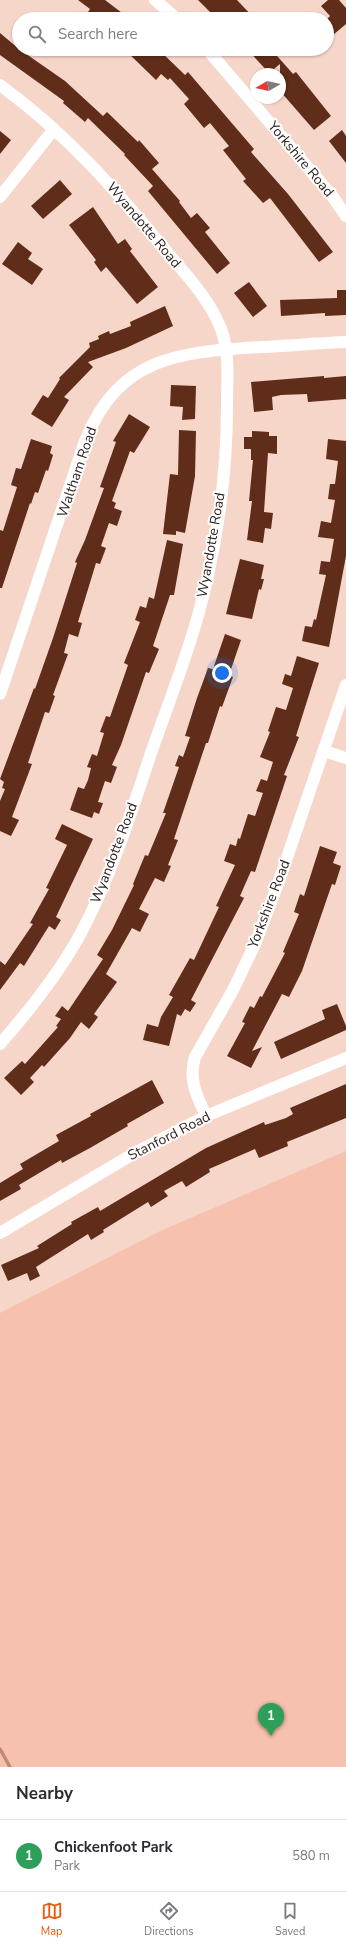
<!DOCTYPE html>
<style>
body{margin:0;font-family:"Nunito Sans",sans-serif;background:#f7f7f7;color:#2b2b33}
.compass{position:absolute;left:250px;top:68px;width:36px;height:36px;border-radius:50%;background:#fff;box-shadow:0 1px 3px #0004;rotate:261deg}
.you{position:absolute;left:222px;top:673px;width:14px;height:14px;margin:-10px;border:3px solid #fff;border-radius:50%;background:#1a73e8;box-shadow:0 0 0 6px #1a73e833}
.badge{display:grid;place-items:center;width:26px;height:26px;border-radius:50%;background:#ea580c;color:#fff;font-size:13px;font-weight:700}
.pin{position:absolute;translate:-50% -33px;filter:drop-shadow(0 1px 2px #0008)}
.pin::after{content:'';position:absolute;top:21px;width:14px;height:12px;background:inherit;clip-path:polygon(0 0,100% 0,50% 100%)}
.list{margin:0;padding:0;list-style:none}
h2{display:flex;justify-content:space-between;align-items:center;height:52px;margin:0;padding:0 16px;font-size:17px}
h2 small{font-size:13px;font-weight:400;color:#7c7c81}
.list li{display:grid;grid-template-columns:26px 1fr auto;gap:12px;align-items:center;box-sizing:border-box;height:72px;padding:0 16px;border-top:1px solid #e1e1e2}
.list b{display:block;font-size:15px;white-space:nowrap}
.list p{margin:0;font-size:13px;white-space:nowrap;color:#7c7c81}
.list em{font-size:13px;font-style:normal;color:#7c7c81}
.icon{flex:none;width:22px;height:22px;fill:none;stroke:currentColor;stroke-width:2;stroke-linecap:round;stroke-linejoin:round}
.map{position:relative;flex:none;width:346px;height:1767px;overflow:hidden}
.search{position:absolute;background:#fff;box-shadow:0 1px 3px #0004;left:12px;right:12px;top:12px;height:44px;display:flex;align-items:center;gap:10px;box-sizing:border-box;padding:0 14px;border-radius:22px;color:#7c7c81;font-size:15px}
.sheet{height:124px;background:#fff}
nav{display:flex;justify-content:space-around;align-items:center;box-sizing:border-box;height:56px;border-top:1px solid #e1e1e2;background:#fff;font-size:11px;color:#7c7c81}
nav a{display:grid;justify-items:center;gap:2px}
nav .on{color:#ea580c}
.map>svg:first-child{display:block}
</style>
<div class="map">
<svg width="346" height="1767" viewBox="0 0 346 1767">
<rect width="100%" height="100%" fill="#f7d6ca"/>
<!-- green -->
<polygon fill="#f6c1ae" points="346,1151 346,1767 0,1767 0,1313 160,1231"/>
<g fill="none" stroke-linecap="round" stroke-linejoin="round">
<!-- stream -->
<polyline stroke="#c38872" stroke-width="3.5" points="0,1749 10,1767"/>
</g>
<!-- building -->
<g fill="#5f2d1a">
<polygon points="78,0 105,0 130,19 91,19 86,15 90,9"/>
<polygon points="198,0 237,0 255,19 217,19"/>
<polygon points="328,0 339,0 346,8 346,24 333,35 327,27 327,19 330,16 321,6"/>
<polygon points="0,33 19,49 65,81 103,116 107,112 138,142 139,140 159,163 152,169 180,201 179,202 191,218 197,213 210,228 205,232 230,263 217,274 148,191 153,186 124,155 125,154 88,118 85,122 63,103 64,101 0,55"/>
<polygon points="124,49 158,49 185,75 188,72 254,149 251,152 288,194 333,252 319,262 270,198 263,203 243,181 246,179 223,150 229,146 210,123 204,128 184,104 189,99 170,78 168,80 161,74 156,80"/>
<polygon points="247,49 271,49 293,74 296,72 331,116 314,130 280,91 280,64 269,73"/>
<polygon points="342,130 346,136 346,163 329,141"/>
<polygon points="0,131 11,140 0,154"/>
<polygon points="60,180 72,194 43,219 31,206"/>
<polygon points="93,207 118,244 125,239 132,249 130,251 158,287 137,304 106,267 101,272 94,262 96,260 69,225"/>
<polygon points="18,242 32,253 28,259 43,269 32,285 2,264"/>
<polygon points="249,282 267,306 253,317 234,293"/>
<polygon points="337,290 346,290 346,315 325,316 325,313 281,316 280,300 337,298"/>
<polygon points="165,306 173,326 126,348 88,362 93,367 64,397 69,400 52,427 31,414 43,395 48,398 60,379 59,378 90,347 89,343 99,339 98,336 109,331 110,334 131,326 130,322"/>
<polygon points="324,376 324,378 346,376 346,399 308,402 307,394 281,395 272,397 273,410 254,412 251,382"/>
<polygon points="171,385 196,386 195,419 182,420 183,407 170,406"/>
<polygon points="129,414 150,427 134,453 130,451 112,501 116,503 114,508 122,511 117,526 109,523 101,546 106,548 100,564 96,563 78,622 82,623 78,637 69,634 64,653 68,654 53,695 55,696 49,713 45,712 28,763 32,764 12,817 19,820 11,836 0,831 0,801 5,789 2,788 4,782 0,779 34,688 35,689 53,638 77,563 75,562 85,540 104,488 100,487 116,442 113,441"/>
<polygon points="179,430 196,431 195,476 185,533 176,531 176,535 163,534 170,474 178,475"/>
<polygon points="252,431 269,432 269,436 277,436 277,454 268,453 264,512 273,513 271,529 265,528 263,543 247,540 252,501 249,501 253,460 251,460 251,449 244,449 244,437 252,437"/>
<polygon points="31,439 52,446 50,453 53,455 48,471 46,470 38,493 35,492 31,504 30,503 2,588 0,588 0,530 3,531 17,487 11,485 16,468 21,469"/>
<polygon points="328,439 346,441 346,556 329,647 302,641 305,626 312,627 314,619 316,620 326,575 319,574 321,561 330,562 334,539 318,537 321,521 331,523 335,500 328,499 330,484 335,484 338,461 326,459"/>
<polygon points="167,540 183,544 174,595 170,595 153,646 159,649 149,673 146,672 121,745 112,765 117,767 111,783 105,781 98,802 103,803 99,814 94,812 92,818 70,810 78,787 84,789 88,780 91,768 87,767 92,754 97,756 104,733 100,732 106,716 110,717 128,665 124,663 140,622 135,620 140,606 146,608 149,597 154,599"/>
<polygon points="240,559 264,565 261,579 264,579 261,590 259,589 252,619 226,614"/>
<polygon points="225,634 241,640 229,675 233,677 222,707 220,706 208,743 206,743 174,839 178,840 168,865 171,866 164,882 155,878 139,909 149,914 140,932 132,928 106,974 117,982 94,1014 98,1017 89,1029 81,1022 70,1038 44,1067 42,1065 30,1078 34,1082 21,1095 4,1078 22,1061 25,1064 58,1027 56,1026 61,1019 55,1016 62,1006 68,1011 103,959 97,955 112,930 134,885 133,884 145,855 148,856 166,813 163,813 179,767 175,766 179,755 183,757 190,737 185,736 197,698 208,668 213,669"/>
<polygon points="297,656 319,663 296,736 299,737 284,775 287,776 255,872 251,871 240,896 244,898 191,1000 196,1003 190,1012 185,1009 181,1016 177,1014 169,1046 143,1040 147,1024 158,1027 161,1017 173,997 169,995 190,958 194,960 219,907 216,906 235,865 224,861 230,844 236,846 238,838 240,839 248,814 255,816 263,793 256,791 261,779 267,781 273,762 260,757 270,732 268,731 276,707 286,710 293,688 282,684 285,674 291,676"/>
<polygon points="62,824 93,839 56,917 61,920 55,930 49,926 24,966 20,963 0,990 0,961 5,965 33,924 30,923 49,889 46,888 67,845 55,839"/>
<polygon points="320,846 337,852 333,863 341,866 335,885 332,884 302,971 289,997 282,994 252,1051 262,1047 251,1068 227,1056 245,1023 242,1022 250,1006 254,1008 260,996 262,997 285,953 283,952 299,914 294,912 300,894 304,896"/>
<polygon points="337,1004 346,1026 346,1030 281,1059 274,1042 325,1019 322,1010"/>
<polygon points="152,1080 164,1103 127,1124 128,1126 90,1148 62,1163 61,1160 19,1185 21,1189 0,1201 0,1183 23,1169 20,1164 59,1141 56,1135 91,1116 90,1114"/>
<polygon points="346,1084 346,1118 287,1142 288,1146 259,1158 255,1149 209,1169 210,1172 186,1187 182,1181 164,1191 168,1196 151,1207 148,1202 103,1230 104,1232 91,1240 88,1234 36,1267 40,1276 30,1281 27,1273 8,1281 1,1265 39,1248 37,1246 72,1224 71,1222 98,1207 100,1211 206,1148 264,1122 265,1125 286,1118 293,1114 290,1108"/>
</g>
<g fill="none" stroke-linecap="round" stroke-linejoin="round">
<!-- minor -->
<g stroke="#fff" stroke-width="12">
<polyline points="155,0 177,19"/>
<polyline points="207,49 333,197 346,216"/>
<path d="M0,85C65,132 117,191 167,252C187,276 210,300 221,329C230,353 227,380 227,405C227,464 220,523 207,580C194,639 171,696 151,753C131,814 111,876 81,933C59,973 30,1010 0,1044"/>
<polyline points="0,197 54,129"/>
<path d="M0,694L85,441C119,356 180,352 261,347C289,346 318,343 346,342"/>
<polyline points="324,751 346,758"/>
<path d="M206,1116C197,1096 188,1080 195,1057L233,990L255,944L279,881L346,685"/>
<polyline points="0,1233 138,1151 206,1116 346,1058"/>
</g>
</g>
<g text-anchor="middle" dominant-baseline="central" stroke-width="4" stroke-linejoin="round" paint-order="stroke">
<!-- street labels -->
<g font-size="14" fill="#2e221e" stroke="#fff">
<text transform="translate(301 159) rotate(50)">Yorkshire Road</text>
<text transform="translate(144 225) rotate(50)">Wyandotte Road</text>
<text transform="translate(77 472) rotate(-71)">Waltham Road</text>
<text transform="translate(211 545) rotate(-80)">Wyandotte Road</text>
<text transform="translate(114 853) rotate(-69)">Wyandotte Road</text>
<text transform="translate(269 904) rotate(-69)">Yorkshire Road</text>
<text transform="translate(169 1136) rotate(-27)">Stanford Road</text>
</g>
</g>
</svg>
<svg class="compass" viewBox="-18 -18 36 36"><path d="M0-13l5 13h-10z" fill="#e53935"/><path d="M0 13l5-13h-10z" fill="#7c7c81"/></svg>
<div class="you"></div>
<div class="pin badge" style="left:271px;top:1736px;background:#2e9e5b">1</div>
<div class="search"><svg class="icon" aria-label="search" viewBox="0 0 24 24"><circle cx="10" cy="10" r="6"/><path d="M15 15l6 6"/></svg>Search here</div>
</div>
<section class="sheet">
<h2>Nearby<small></small></h2>
<ul class="list">
<li><span class="badge" style="background:#2e9e5b">1</span><div><b>Chickenfoot Park</b><p>Park</p></div><em>580 m</em></li>
</ul>
</section>
<nav>
<a class="on"><svg class="icon" aria-label="map" viewBox="0 0 24 24"><path d="M3 6l6-2 6 2 6-2v14l-6 2-6-2-6 2zM9 4v14M15 6v14"/></svg>Map</a>
<a><svg class="icon" aria-label="directions" viewBox="0 0 24 24"><path d="M12 3l9 9-9 9-9-9zM9 14v-3h6M13 9l2 2-2 2"/></svg>Directions</a>
<a><svg class="icon" aria-label="saved" viewBox="0 0 24 24"><path d="M7 4h10v16l-5-4-5 4z"/></svg>Saved</a>
</nav>
